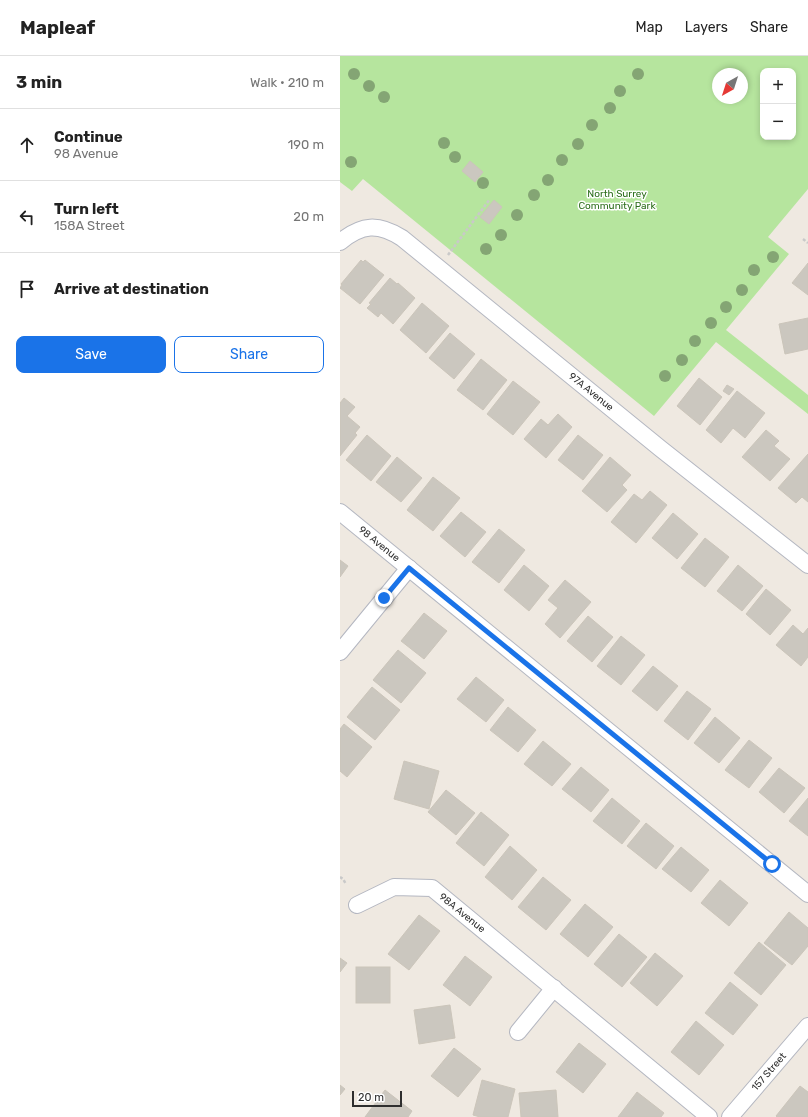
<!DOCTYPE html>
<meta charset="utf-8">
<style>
body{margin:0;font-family:Rubik,sans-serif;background:#f2f2f2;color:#222}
.controls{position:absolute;right:12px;top:12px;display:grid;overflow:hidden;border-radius:8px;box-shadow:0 2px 6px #0003}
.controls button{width:36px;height:36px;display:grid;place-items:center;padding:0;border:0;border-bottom:1px solid #e0e0e0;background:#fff;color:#222;font:20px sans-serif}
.compass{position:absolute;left:372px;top:12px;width:36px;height:36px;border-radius:50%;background:#fff;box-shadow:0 2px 6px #0003;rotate:219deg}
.scale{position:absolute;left:12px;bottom:10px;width:50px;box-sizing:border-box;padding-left:4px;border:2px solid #2e2e2e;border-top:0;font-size:11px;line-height:14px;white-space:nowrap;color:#2e2e2e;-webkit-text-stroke:3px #fff;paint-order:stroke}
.stop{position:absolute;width:12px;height:12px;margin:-9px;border:3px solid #1a73e8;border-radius:50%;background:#fff}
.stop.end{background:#1a73e8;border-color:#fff;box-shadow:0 1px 4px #0008}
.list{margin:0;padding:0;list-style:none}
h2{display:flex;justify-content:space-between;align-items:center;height:52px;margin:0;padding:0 16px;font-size:17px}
h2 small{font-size:13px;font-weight:400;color:#767676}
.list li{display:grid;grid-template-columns:26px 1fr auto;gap:12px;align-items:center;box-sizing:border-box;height:72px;padding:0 16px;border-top:1px solid #e0e0e0}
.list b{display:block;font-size:15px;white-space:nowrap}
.list p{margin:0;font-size:13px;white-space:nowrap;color:#767676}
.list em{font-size:13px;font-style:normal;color:#767676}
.actions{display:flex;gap:8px;padding:12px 16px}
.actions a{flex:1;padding:9px 0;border:1px solid #1a73e8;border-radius:8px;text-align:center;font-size:14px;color:#1a73e8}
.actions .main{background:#1a73e8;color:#fff}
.icon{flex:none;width:22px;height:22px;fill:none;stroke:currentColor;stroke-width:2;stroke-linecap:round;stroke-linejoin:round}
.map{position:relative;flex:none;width:468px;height:1061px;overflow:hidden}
header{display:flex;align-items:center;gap:24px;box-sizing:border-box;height:56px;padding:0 20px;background:#fff;border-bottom:1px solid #e0e0e0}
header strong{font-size:19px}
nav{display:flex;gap:22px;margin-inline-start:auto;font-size:14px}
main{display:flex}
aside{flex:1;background:#fff}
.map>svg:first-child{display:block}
</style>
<header>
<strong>Mapleaf</strong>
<nav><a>Map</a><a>Layers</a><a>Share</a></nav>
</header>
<main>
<aside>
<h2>3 min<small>Walk · 210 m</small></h2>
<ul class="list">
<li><svg class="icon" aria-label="ahead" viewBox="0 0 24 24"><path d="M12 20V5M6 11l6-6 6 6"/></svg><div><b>Continue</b><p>98 Avenue</p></div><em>190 m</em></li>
<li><svg class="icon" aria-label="left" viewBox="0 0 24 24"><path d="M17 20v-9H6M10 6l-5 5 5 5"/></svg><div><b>Turn left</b><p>158A Street</p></div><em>20 m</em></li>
<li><svg class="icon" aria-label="arrive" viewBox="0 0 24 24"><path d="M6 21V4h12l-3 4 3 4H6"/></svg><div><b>Arrive at destination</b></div></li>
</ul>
<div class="actions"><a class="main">Save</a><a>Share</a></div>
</aside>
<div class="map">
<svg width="468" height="1061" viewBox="0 0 468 1061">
<rect width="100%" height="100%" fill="#efe9e1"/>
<!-- green -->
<path fill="#b6e59e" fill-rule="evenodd" d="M0,0H468V133L428,181L449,198L386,274L468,339V358L376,286L314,360L23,123L12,135L0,126ZM423,15H453V81H423ZM378,18H402V42H378Z"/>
<!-- building -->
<g fill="#cbc7bf" stroke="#cbc5ba">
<polygon points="130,105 143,116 135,126 122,115"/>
<polygon points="154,144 162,151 149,168 140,161"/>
<polygon points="21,204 23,206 25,204 44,219 20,248 0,232 2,229 1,228"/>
<polygon points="468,207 468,239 452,227"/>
<polygon points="50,222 57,228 58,227 75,242 53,268 41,257 38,261 27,252 31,248 29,247"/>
<polygon points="82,247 109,270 86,297 60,274"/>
<polygon points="468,262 468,293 445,298 439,268"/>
<polygon points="110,277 135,298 114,323 89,302"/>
<polygon points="141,303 167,324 143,354 117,334"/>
<polygon points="359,322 382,341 360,369 337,350"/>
<polygon points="173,325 200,346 173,379 147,358"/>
<polygon points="387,329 394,333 389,339 383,335"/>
<polygon points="397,335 425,357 405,382 393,372 381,387 366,374"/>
<polygon points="4,342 15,351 7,360 20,371 15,377 17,379 0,400 0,347"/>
<polygon points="218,358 232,371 206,402 184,383 201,363 208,369"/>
<polygon points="426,374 439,385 434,390 450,403 430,425 402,401"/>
<polygon points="27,379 51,400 31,425 6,404"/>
<polygon points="238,379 263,399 243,424 218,404"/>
<polygon points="468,398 468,446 462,441 456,447 438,432"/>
<polygon points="57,401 82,422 61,446 36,426"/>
<polygon points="270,401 291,419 282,429 287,434 267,456 242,435"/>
<polygon points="93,421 120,442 93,475 67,454"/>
<polygon points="310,435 327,449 296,487 271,466 294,438 302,444"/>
<polygon points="121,456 146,476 125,501 100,480"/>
<polygon points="333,457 358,478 337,503 312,482"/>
<polygon points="159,473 185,494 159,527 132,506"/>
<polygon points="365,482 389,501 365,531 341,512"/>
<polygon points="0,504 8,510 0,521"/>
<polygon points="184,509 209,530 189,555 164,534"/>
<polygon points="398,509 423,530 402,555 377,535"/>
<polygon points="225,524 251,546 220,582 205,568 218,552 208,544"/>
<polygon points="426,533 451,554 430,579 406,558"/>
<polygon points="84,557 107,575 84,603 61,585"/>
<polygon points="248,560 273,581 252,606 227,585"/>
<polygon points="453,569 463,578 468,572 468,601 461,610 436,589"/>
<polygon points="281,580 305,599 281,629 257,610"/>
<polygon points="58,594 86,617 61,647 33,624"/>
<polygon points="313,610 338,630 317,655 292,635"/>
<polygon points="136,621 164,644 146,666 117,643"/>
<polygon points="32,631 60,654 35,684 7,661"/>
<polygon points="347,635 371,653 348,684 324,665"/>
<polygon points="168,651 196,674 178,696 150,674"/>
<polygon points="375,661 400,682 379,707 354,687"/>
<polygon points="4,668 32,691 7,721 0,715 0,673"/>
<polygon points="409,684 432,702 409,732 385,714"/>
<polygon points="203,685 231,708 212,730 184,708"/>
<polygon points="64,705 99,715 89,753 54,743"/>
<polygon points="241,711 269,734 251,756 222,733"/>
<polygon points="439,712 465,732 444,757 419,736"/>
<polygon points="106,734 135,757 116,779 88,756"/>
<polygon points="272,742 300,765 282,788 253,765"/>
<polygon points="468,742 468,780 449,765"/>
<polygon points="141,756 169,779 144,810 116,787"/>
<polygon points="306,767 334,790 316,813 287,790"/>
<polygon points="170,790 197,814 172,844 145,821"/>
<polygon points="341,791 369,814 351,836 322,813"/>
<polygon points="203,821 231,844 206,874 178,851"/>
<polygon points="380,824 408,847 389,870 361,847"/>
<polygon points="245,848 273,871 248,901 220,878"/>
<polygon points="449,856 468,872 468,890 452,909 424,887"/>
<polygon points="79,859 100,875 69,914 48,898"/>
<polygon points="279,878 307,901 282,931 254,908"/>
<polygon points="419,886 446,909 421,939 394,917"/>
<polygon points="315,897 343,920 317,950 290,927"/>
<polygon points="125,900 152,921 130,950 103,929"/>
<polygon points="0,902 7,907 0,916"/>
<rect x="16" y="911" width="34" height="36"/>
<polygon points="390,926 418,949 393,979 365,957"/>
<polygon points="110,949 115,982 79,988 74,954"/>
<polygon points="356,965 384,989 359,1019 331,996"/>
<polygon points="239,987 266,1008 243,1037 216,1016"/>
<polygon points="114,992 141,1013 118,1041 91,1020"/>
<polygon points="142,1024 175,1033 168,1061 140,1061 133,1059"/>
<polygon points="0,1029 5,1033 0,1039"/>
<polygon points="460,1030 468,1036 468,1061 437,1061 436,1060"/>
<polygon points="45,1034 72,1055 68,1061 25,1061"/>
<polygon points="216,1034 218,1061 181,1061 179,1037"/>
<polygon points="297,1036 324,1057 321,1061 278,1061"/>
</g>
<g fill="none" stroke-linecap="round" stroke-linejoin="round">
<!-- minor casing -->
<g stroke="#b4b7c1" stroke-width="18">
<g id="minor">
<path d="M0,186C22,168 38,167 62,182L321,393L468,509"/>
<polyline points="0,456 468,838"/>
<polyline points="0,596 69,512"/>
<polyline points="17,849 54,831 92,832 369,1061"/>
<polyline points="178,976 214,932"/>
<polyline points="390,1061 468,970"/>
</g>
</g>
<!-- path -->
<g stroke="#c9c9c9" stroke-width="2.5" stroke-dasharray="3 2" stroke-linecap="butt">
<polyline points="463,183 468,187"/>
<polyline points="108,199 150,143"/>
<polyline points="0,821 3,823 6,828"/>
</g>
<!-- minor -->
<use href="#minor" stroke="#fff" stroke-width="16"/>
</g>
<!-- trees -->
<g fill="#84a574">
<circle cx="14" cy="18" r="6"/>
<circle cx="298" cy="18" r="6"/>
<circle cx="29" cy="30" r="6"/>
<circle cx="280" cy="35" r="6"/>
<circle cx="44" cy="41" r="6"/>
<circle cx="270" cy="52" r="6"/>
<circle cx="252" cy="69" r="6"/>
<circle cx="104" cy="87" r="6"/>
<circle cx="238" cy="88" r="6"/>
<circle cx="115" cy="101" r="6"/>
<circle cx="222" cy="104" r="6"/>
<circle cx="11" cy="106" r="6"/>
<circle cx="208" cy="124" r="6"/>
<circle cx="143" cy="127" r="6"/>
<circle cx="194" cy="139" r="6"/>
<circle cx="177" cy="159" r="6"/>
<circle cx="161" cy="179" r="6"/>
<circle cx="146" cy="193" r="6"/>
<circle cx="433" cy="201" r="6"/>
<circle cx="414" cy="214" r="6"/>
<circle cx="402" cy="234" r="6"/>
<circle cx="386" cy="251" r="6"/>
<circle cx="371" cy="267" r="6"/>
<circle cx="355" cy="285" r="6"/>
<circle cx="342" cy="304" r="6"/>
<circle cx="325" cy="320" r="6"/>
</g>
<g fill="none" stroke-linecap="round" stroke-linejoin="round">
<!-- route -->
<polyline stroke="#1a73e8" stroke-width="5" points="44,542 69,512 432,808"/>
</g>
<g text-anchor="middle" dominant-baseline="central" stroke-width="3" stroke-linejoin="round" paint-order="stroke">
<!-- park labels -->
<g font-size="10" fill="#2c6e1b" stroke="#fff">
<text x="277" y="138">North Surrey<tspan x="277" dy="12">Community Park</tspan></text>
</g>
<!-- street labels -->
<g font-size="10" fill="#2e2e2e" stroke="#fff">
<text transform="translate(251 336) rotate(39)">97A Avenue</text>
<text transform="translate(39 488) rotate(39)">98 Avenue</text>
<text transform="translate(122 857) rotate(39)">98A Avenue</text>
<text transform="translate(429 1016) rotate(-49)">157 Street</text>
</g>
</g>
</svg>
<div class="controls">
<button>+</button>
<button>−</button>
</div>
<svg class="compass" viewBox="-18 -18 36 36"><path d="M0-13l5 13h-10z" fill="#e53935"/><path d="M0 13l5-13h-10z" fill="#767676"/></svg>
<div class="scale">20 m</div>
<div class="stop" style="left:432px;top:808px"></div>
<div class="stop end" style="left:44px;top:542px"></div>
</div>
</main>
